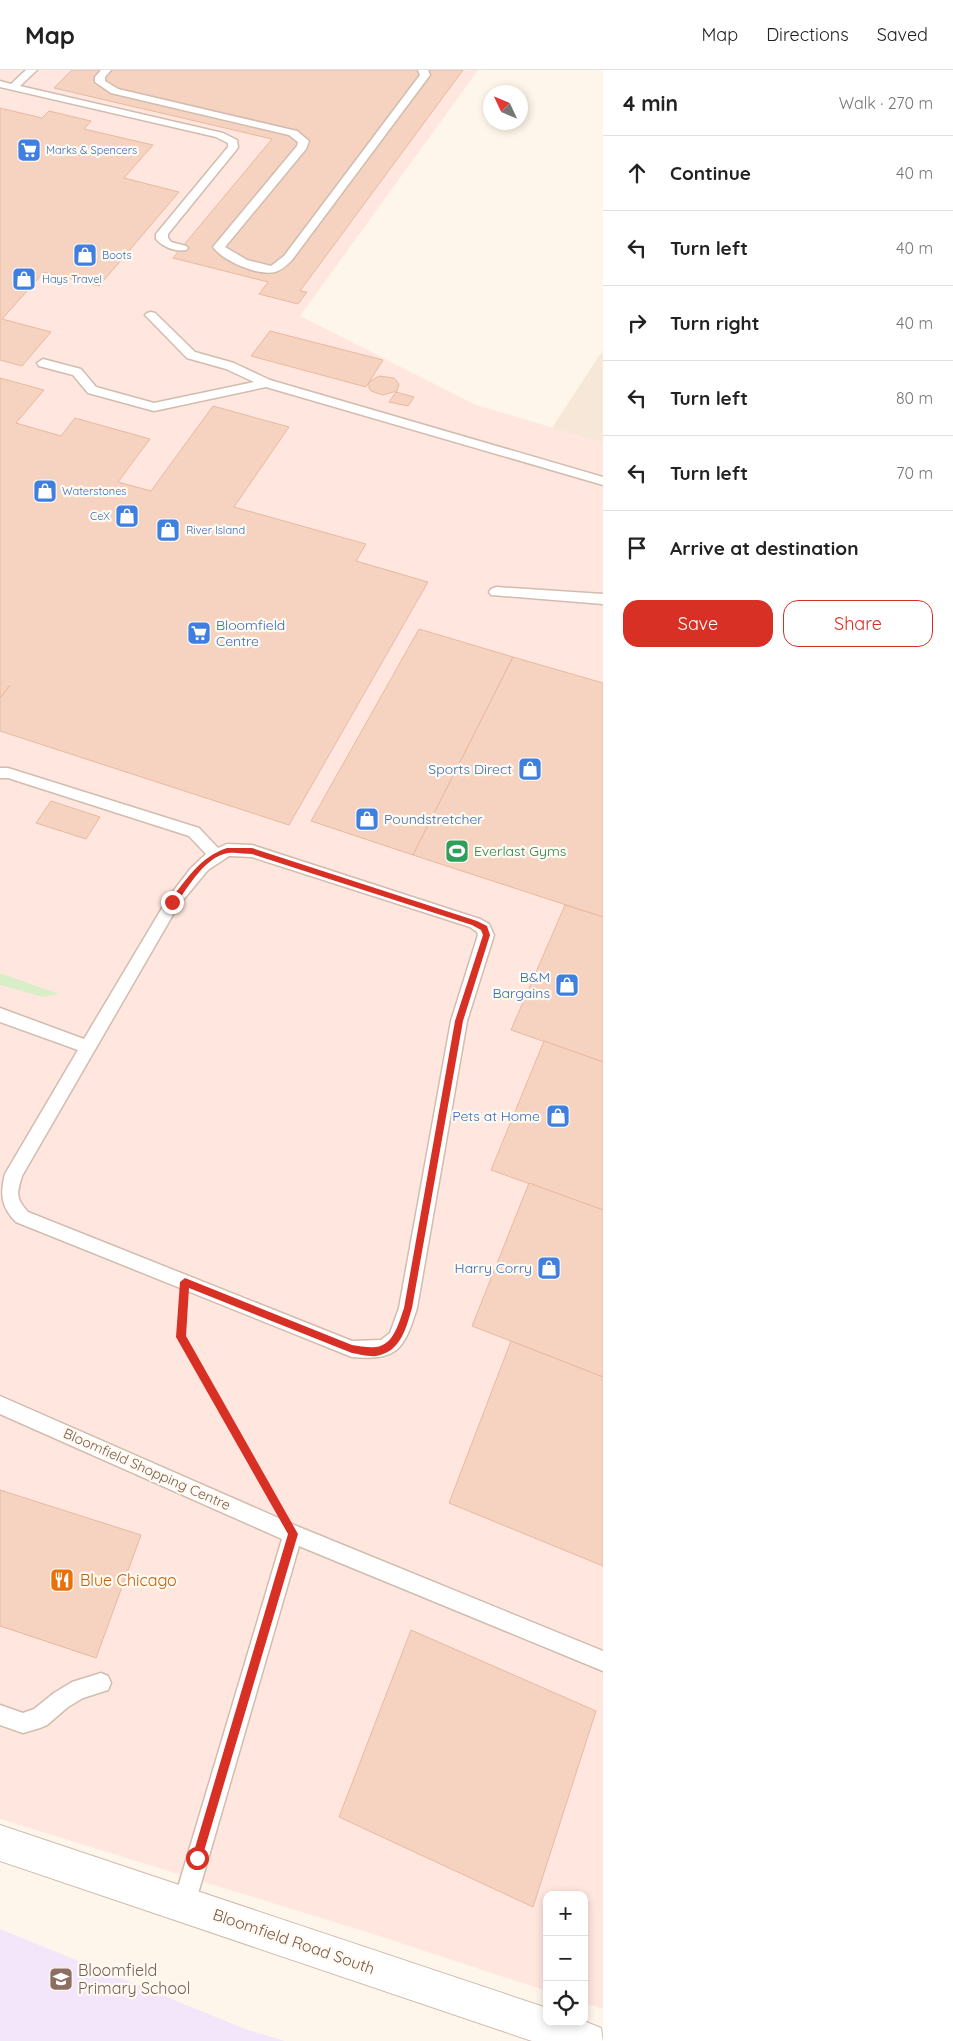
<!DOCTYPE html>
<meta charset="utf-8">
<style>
body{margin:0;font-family:Quicksand,sans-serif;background:#f2f2f2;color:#222}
.controls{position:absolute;right:15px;bottom:15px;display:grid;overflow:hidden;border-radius:10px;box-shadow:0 2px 8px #0003}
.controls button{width:45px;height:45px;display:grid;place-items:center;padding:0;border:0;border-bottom:1px solid #e0e0e0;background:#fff;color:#222;font:25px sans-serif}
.compass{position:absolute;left:483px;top:15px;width:45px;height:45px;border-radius:50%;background:#fff;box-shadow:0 2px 8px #0003;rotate:314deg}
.stop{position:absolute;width:15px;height:15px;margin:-11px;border:4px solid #d93025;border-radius:50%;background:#fff}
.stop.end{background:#d93025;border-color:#fff;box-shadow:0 1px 5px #0008}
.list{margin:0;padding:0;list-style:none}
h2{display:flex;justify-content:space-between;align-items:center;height:65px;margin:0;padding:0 20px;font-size:21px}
h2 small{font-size:16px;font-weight:400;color:#767676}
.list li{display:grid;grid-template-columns:32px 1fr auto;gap:15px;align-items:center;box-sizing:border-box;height:75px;padding:0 20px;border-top:1px solid #e0e0e0}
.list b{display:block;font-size:19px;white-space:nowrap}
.list em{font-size:16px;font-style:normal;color:#767676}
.actions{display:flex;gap:10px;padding:15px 20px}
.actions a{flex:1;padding:11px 0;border:1px solid #d93025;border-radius:15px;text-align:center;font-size:18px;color:#d93025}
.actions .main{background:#d93025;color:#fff}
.icon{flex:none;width:28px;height:28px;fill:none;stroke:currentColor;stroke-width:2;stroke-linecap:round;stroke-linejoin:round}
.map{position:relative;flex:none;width:603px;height:1971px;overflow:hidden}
header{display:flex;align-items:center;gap:30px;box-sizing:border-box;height:70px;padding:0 25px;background:#fff;border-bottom:1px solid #e0e0e0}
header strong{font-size:24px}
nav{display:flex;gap:28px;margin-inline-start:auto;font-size:18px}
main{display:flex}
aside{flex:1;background:#fff}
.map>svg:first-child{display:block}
</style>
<header>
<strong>Map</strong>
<nav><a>Map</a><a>Directions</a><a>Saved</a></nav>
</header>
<main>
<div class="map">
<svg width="603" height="1971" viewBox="0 0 603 1971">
<rect width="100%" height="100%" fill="#fef6ea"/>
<!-- residential -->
<polygon fill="#f6e7d8" points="603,280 603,373 552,358"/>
<!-- commercial -->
<polygon fill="#ffe6de" points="0,0 478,0 300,246 474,334 603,373 603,1939 584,1933 584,1825 547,1825 547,1921 373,1864 0,1749"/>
<!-- education -->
<polygon fill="#f3e6fb" points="0,1859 245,1959 285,1971 0,1971"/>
<!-- green -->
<polygon fill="#d8eec7" points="0,903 59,924 43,927 0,915"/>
<!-- building -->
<g fill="#f5d3c0" stroke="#e9b99f">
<polygon points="72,0 463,0 300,221 307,222 298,234 259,224 268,212 173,188 272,69 54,18"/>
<polygon points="0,38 42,48 49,41 91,51 84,59 153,75 124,108 179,122 99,216 44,202 2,249 51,262 22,296 0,290"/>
<polygon points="270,261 383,290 366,317 251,286"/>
<polygon points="379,306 394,308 399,314 397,321 383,325 371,321 369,318 369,312"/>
<polygon points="0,308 44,320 16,353 61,366 75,348 150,369 118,412 151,421 213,336 289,357 234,437 366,474 356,491 428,512 289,755 0,661 0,628 10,615 0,628"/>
<polygon points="396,322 414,327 408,336 389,332"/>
<polygon points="419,559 513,587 413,785 311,751"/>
<polygon points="513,587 603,613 603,847 413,785"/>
<polygon points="51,731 100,747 86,769 36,753"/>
<polygon points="565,835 603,847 603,992 511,960"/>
<polygon points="544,971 603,992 603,1140 491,1100"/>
<polygon points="529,1113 603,1140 603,1307 472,1256"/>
<polygon points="511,1271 603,1307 603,1496 449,1433"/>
<polygon points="0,1420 141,1465 96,1588 0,1556"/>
<polygon points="411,1560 596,1641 533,1837 339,1747"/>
</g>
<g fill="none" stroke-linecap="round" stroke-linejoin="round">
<!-- service casing -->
<g stroke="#d2bcae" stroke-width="3">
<g id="service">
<path d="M26,0H37L20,16L223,63L237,70L238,77L237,79L168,164V168L171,172L186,176L188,178L186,180C175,182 163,177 156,169V164L228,77V73L216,67L0,17V11L11,14Z"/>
<path d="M101,0H111L105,7V11L118,19L297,61L309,71L306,79L225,177L247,190L271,196L284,186L420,5L418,0H428L430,5L292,190C287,195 282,200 275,202C258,206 223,191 213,177L297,76L298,72L289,65L111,23L95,12V7Z"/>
<polygon points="151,242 155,243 195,282 234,293 270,310 603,407 603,415 266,317 154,341 88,323 73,305 39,296 37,293 43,289 81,299 96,317 154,333 254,312 226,299 187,288 147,247 145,245 147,243"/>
<polygon points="496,517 603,524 603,534 491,525 489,522 491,519"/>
<path d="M0,698H8L199,758L218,778L227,774L252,775L480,849L489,854L494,865L467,951L417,1238C404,1279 398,1291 352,1287L16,1152C1,1137 0,1124 5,1104L78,980L0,952V938L84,969L168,828L191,798L206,784L189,766L8,708H0ZM229,786L252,787L470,857L477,862L478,865L451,951L399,1238L390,1263L381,1270L352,1271L28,1142C15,1128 17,1123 22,1106L178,836L208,800Z"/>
<polygon points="0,1326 299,1457 603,1581 603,1601 299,1476 195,1834 192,1842 184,1845 176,1842 173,1834 282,1469 0,1344"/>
<polygon points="101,1603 108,1606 111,1613 108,1620 83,1628 68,1637 47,1655 40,1658 23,1663 0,1655 0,1635 23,1643 34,1639 54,1623 72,1612"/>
</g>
</g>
<!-- tertiary casing -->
<g stroke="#d2bcae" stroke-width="2">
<polygon id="tertiary" points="0,1755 547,1938 547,1952 584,1952 584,1951 601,1958 603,1971 532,1971 0,1791"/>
</g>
<!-- path -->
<polyline stroke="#dcb6a2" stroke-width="4" stroke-dasharray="1 4.5" stroke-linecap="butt" points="183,1242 181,1267 268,1420"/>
<!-- service -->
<use href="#service" fill="#fff" fill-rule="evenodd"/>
<!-- tertiary -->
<use href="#tertiary" fill="#fff" fill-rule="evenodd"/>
</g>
<!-- route -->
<path fill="#d93025" d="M227,778H252L477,851L487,856L490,865L463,951L412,1238C406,1258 401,1282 376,1286C369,1287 359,1284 352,1283L189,1218L186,1266L298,1464L202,1788L201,1792L197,1794L193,1792L192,1788L288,1464L176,1267L180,1212L185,1208L352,1275C359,1276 369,1278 376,1277C394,1275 399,1252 404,1238L455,951L483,865L481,860L472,855L252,784C244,784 236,782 228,783C204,787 188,818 175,835H170V830C187,809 200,787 227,778Z"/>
<!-- icons -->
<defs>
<g id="supermarket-square" transform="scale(1.25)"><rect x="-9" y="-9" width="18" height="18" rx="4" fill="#3f7fe0" stroke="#fffaf2"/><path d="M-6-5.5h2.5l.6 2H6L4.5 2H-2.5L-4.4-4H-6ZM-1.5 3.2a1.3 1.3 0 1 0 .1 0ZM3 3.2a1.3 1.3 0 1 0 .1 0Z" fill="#fff"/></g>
<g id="shop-square" transform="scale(1.25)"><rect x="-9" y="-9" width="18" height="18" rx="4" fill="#3f7fe0" stroke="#fffaf2"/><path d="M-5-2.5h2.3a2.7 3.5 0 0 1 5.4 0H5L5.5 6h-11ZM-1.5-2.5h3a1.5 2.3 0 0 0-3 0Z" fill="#fff"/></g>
<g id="stadium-square" transform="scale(1.25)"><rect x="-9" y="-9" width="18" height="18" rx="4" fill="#2e9e5b" stroke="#fffaf2"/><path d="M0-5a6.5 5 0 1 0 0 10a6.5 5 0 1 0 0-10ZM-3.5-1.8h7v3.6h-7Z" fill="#fff"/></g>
<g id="restaurant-square" transform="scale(1.25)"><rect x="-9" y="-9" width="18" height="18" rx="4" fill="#e8710a" stroke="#fffaf2"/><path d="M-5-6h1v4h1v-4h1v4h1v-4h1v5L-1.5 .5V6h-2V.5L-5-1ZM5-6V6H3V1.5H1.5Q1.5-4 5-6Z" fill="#fff"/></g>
<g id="school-square" transform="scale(1.25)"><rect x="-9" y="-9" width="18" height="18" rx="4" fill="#8d6e63" stroke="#fffaf2"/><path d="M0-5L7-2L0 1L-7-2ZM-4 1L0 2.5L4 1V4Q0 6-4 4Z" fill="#fff"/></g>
</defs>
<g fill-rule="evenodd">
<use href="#supermarket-square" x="29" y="80"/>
<use href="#shop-square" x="85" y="185"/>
<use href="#shop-square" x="24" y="209"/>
<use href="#shop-square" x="45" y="421"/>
<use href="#shop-square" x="127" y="446"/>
<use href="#shop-square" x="168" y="460"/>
<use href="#supermarket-square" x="199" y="563"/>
<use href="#shop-square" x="530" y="699"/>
<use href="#shop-square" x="367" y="749"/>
<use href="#stadium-square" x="457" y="781"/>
<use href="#shop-square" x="567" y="915"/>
<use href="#shop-square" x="558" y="1046"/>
<use href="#shop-square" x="549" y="1198"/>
<use href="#restaurant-square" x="62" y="1510"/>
<use href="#school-square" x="61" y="1909"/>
</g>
<g text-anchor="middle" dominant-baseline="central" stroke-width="4.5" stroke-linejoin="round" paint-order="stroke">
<!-- far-shop labels -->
<g font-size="11" fill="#366cbe" stroke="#fffaf2" text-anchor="start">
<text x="46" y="80">Marks &amp; Spencers</text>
<text x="102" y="185">Boots</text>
<text x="42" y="209">Hays Travel</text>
<text x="62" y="421">Waterstones</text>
<text x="110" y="446" text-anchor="end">CeX</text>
<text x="186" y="460">River Island</text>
</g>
<!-- shop labels -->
<g font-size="14" fill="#366cbe" stroke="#fffaf2" text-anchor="end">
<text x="216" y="555" text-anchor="start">Bloomfield<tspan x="216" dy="16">Centre</tspan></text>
<text x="512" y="699">Sports Direct</text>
<text x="384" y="749" text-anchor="start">Poundstretcher</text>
<text x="550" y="907">B&amp;M<tspan x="550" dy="16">Bargains</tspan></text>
<text x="540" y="1046">Pets at Home</text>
<text x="532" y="1198">Harry Corry</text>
</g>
<!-- leisure labels -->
<g font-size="14" fill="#27864d" stroke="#fffaf2" text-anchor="start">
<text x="474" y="781">Everlast Gyms</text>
</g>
<!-- street labels -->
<g font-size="14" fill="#7c5a4a" stroke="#fffaf2">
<text transform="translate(147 1399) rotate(24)">Bloomfield Shopping Centre</text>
</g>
<!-- near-food labels -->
<g font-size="16" fill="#c56008" stroke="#fffaf2" text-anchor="start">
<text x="80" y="1510">Blue Chicago</text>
</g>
<!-- near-street labels -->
<g font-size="16" fill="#7c5a4a" stroke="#fffaf2">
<text transform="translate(294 1871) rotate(19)">Bloomfield Road South</text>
</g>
<!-- near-education labels -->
<g font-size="16" fill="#785e54" stroke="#fffaf2" text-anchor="start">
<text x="78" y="1900">Bloomfield<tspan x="78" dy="18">Primary School</tspan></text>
</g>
</g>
</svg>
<div class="controls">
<button>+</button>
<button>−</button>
<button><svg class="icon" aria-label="locate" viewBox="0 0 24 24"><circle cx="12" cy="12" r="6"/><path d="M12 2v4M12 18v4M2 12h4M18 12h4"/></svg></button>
</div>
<svg class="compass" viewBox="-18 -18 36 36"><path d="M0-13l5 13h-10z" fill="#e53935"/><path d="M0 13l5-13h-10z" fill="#767676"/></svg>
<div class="stop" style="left:197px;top:1788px"></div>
<div class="stop end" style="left:172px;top:832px"></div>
</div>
<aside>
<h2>4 min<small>Walk · 270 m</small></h2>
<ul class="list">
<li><svg class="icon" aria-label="ahead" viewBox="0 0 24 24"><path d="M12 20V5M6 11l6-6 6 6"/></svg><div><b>Continue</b></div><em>40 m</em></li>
<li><svg class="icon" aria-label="left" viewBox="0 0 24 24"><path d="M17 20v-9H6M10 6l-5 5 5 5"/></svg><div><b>Turn left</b></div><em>40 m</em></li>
<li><svg class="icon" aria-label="right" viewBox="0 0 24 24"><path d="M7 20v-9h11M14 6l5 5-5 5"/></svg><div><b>Turn right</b></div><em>40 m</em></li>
<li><svg class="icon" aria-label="left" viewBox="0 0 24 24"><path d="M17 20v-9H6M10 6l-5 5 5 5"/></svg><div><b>Turn left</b></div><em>80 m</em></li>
<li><svg class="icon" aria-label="left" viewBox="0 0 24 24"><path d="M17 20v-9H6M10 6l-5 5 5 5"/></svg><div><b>Turn left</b></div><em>70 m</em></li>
<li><svg class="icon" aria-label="arrive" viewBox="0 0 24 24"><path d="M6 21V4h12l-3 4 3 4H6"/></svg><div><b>Arrive at destination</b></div></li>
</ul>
<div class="actions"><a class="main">Save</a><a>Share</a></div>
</aside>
</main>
